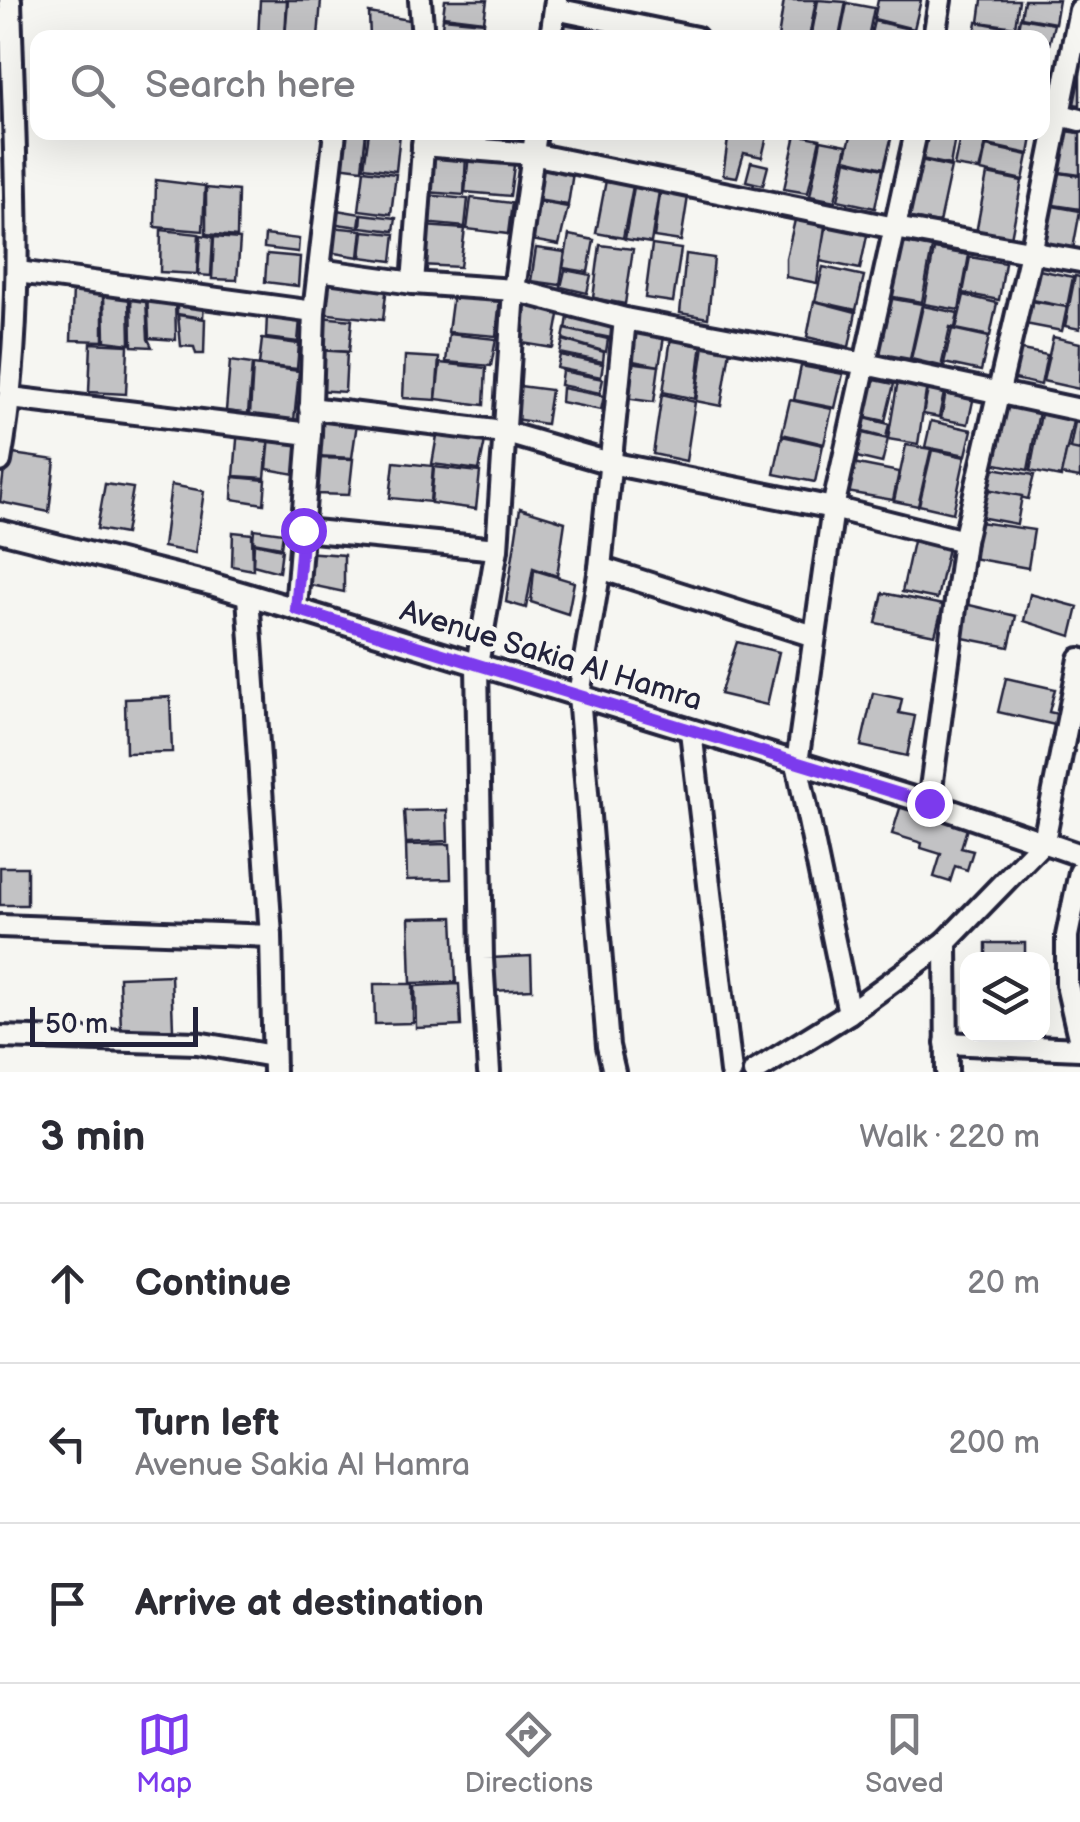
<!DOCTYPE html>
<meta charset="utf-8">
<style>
body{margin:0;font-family:"Balsamiq Sans",sans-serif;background:#f2f2f3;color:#2b2b33}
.controls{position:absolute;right:30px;bottom:30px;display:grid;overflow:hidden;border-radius:20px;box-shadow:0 10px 40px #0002}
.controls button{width:90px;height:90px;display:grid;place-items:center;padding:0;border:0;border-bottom:2px solid #e1e1e2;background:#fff;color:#2b2b33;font:50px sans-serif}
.scale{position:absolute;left:30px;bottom:25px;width:168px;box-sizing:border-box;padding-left:10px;border:5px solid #22223b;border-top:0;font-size:28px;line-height:35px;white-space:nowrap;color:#22223b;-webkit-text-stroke:8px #f6f6f2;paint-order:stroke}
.stop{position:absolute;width:30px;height:30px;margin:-22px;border:8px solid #7c3aed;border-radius:50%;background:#fff}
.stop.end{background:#7c3aed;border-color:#fff;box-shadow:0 2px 10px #0008}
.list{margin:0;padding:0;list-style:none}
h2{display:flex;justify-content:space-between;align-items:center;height:130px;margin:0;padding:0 40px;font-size:42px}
h2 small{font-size:32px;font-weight:400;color:#7c7c81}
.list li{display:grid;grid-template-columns:65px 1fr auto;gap:30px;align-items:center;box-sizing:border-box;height:160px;padding:0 40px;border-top:2px solid #e1e1e2}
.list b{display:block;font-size:38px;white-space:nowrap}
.list p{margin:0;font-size:32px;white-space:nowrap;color:#7c7c81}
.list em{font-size:32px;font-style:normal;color:#7c7c81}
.icon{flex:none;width:55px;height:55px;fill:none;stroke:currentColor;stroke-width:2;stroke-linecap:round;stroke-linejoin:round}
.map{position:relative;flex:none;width:1080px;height:1072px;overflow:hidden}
.search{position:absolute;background:#fff;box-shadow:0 10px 40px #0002;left:30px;right:30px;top:30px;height:110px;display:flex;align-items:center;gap:25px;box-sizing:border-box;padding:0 35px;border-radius:20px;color:#7c7c81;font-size:38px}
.sheet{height:610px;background:#fff}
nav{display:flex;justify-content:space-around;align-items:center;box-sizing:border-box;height:140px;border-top:2px solid #e1e1e2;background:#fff;font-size:28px;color:#7c7c81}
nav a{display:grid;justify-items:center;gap:5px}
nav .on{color:#7c3aed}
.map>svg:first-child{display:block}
</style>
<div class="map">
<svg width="1080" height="1072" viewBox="0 0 1080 1072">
<rect width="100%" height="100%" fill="#f6f6f2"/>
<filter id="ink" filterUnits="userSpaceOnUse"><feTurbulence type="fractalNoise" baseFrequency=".01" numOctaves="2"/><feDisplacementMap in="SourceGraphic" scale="20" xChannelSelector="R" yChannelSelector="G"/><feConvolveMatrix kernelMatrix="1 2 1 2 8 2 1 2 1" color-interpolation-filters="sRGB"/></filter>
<g filter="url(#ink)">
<!-- building -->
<g fill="#c2c2c4" stroke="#22223b" stroke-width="2.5">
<polygon points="260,0 287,0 285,38 258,38"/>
<polygon points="288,0 321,0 318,38 285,38"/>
<polygon points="445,0 487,0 484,21 443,16"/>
<polygon points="784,0 816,0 809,38 778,38"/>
<polygon points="818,0 846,2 839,38 811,38"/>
<polygon points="878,0 921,0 914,29 874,19"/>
<polygon points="982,0 1019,0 1015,27 979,22"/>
<polygon points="1024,0 1059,0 1055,23 1021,17"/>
<polygon points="847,3 874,8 868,38 840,38"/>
<polygon points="369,13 415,21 413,38 370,38"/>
<polygon points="560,15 593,22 590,38 557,38"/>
<polygon points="443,18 484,22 483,38 441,38"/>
<polygon points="1020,18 1054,24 1048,49 1042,48 1042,38 1016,38"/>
<polygon points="874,21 914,30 913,38 870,38"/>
<polygon points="977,22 1015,29 1014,38 974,38"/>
<polygon points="1071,73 1080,74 1080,105 1066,103"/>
<polygon points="1059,130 1080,133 1080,175 1052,171"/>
<polygon points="340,132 366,132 362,169 337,166"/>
<polygon points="369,132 400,133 396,171 364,167"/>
<polygon points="729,132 768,132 762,157 744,153 737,177 723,175"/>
<polygon points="852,132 892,135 884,168 845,159"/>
<polygon points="922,132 956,132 950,165 917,158"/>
<polygon points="961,132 989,132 979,170 954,166"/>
<polygon points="991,132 1033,132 1029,154 988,145"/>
<polygon points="796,134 820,139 808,193 784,189"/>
<polygon points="821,140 847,145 835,201 810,196"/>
<polygon points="986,146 1028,155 1023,180 981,171"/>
<polygon points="429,153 466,156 464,195 427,192"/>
<polygon points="469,154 515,158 510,196 465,192"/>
<polygon points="916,159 951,167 939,223 903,217"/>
<polygon points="846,160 883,169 875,208 838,200"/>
<polygon points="544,161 574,166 568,205 537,200"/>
<polygon points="751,162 768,166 763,185 746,181"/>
<polygon points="364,170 396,174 391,214 359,210"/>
<polygon points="1053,172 1080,176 1080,209 1047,204"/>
<polygon points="987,174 1022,181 1011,238 976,233"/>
<polygon points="607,175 634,181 623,238 596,233"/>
<polygon points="156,180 205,186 203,231 155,227"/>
<polygon points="635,181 660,185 651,243 625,239"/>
<polygon points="661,186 689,190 681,241 654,237"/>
<polygon points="206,188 238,191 237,237 206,234"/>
<polygon points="426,195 468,199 465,227 423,223"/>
<polygon points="471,198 512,203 508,234 467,229"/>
<polygon points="534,201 568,207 559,245 526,239"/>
<polygon points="1047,205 1080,211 1073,249 1039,242"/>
<polygon points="331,209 361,214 359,227 330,223"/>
<polygon points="362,214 396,218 394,231 361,227"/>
<polygon points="795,220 825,226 817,283 786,277 786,258"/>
<polygon points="827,223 868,231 860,269 820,261"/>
<polygon points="424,226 465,229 460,267 420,265"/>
<polygon points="331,227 362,230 359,257 328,252"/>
<polygon points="161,230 199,234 197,274 160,272"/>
<polygon points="364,231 395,234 392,261 361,257"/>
<polygon points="201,235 213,237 211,276 198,275"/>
<polygon points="265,235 299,239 298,252 264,248"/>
<polygon points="569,235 594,240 588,272 563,268"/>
<polygon points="214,237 240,239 237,280 212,279"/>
<polygon points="899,242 932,248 922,302 888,296"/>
<polygon points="600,245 633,249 625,304 593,298"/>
<polygon points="652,245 681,249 673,302 645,298"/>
<polygon points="536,248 565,252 560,285 531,281"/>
<polygon points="934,249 969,255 959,310 924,304"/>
<polygon points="267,254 300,257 298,286 265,282"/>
<polygon points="686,254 714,258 708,318 680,313"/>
<polygon points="970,257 1005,263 999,300 963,293"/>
<polygon points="823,267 864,276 856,310 815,301"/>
<polygon points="1034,269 1073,277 1067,307 1028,299"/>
<polygon points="565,270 591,275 587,293 561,287"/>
<polygon points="1075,276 1080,277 1080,329 1065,326"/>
<polygon points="324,277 387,284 383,320 320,313"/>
<polygon points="73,289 103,291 103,341 71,340"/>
<polygon points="147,292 175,295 176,340 149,338"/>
<polygon points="104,294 129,295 130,344 105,341"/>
<polygon points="453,294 500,299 496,336 448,332"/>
<polygon points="964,295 997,303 990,336 956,329"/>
<polygon points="131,296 146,298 148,339 152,347 132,346"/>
<polygon points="518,297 561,304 553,348 510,341"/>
<polygon points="177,298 204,301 203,318 177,314"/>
<polygon points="888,298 922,304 910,359 876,353"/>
<polygon points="1025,300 1067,307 1062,331 1020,323"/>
<polygon points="814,301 856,312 849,347 807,337"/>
<polygon points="923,306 958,313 955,328 950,327 942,363 945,367 911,359"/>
<polygon points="178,315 205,319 204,354 196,354 194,347 181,346"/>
<polygon points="267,315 300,319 298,342 266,338"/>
<polygon points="320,317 352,320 349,352 317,349"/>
<polygon points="568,317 614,326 611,338 566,329"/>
<polygon points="631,324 665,331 659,366 628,360"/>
<polygon points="565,329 608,339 606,352 563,339"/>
<polygon points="952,329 989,337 981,371 944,363"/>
<polygon points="449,334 496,339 491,366 446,362"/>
<polygon points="1053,337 1080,343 1079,389 1043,381"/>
<polygon points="671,338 702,343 695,399 663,392"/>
<polygon points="262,339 299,344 297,369 259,365"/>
<polygon points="563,340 604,352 603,362 560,353"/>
<polygon points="91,343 128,345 126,394 89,392"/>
<polygon points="704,345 730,350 721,406 696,401"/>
<polygon points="1012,348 1047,355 1041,385 1006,377"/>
<polygon points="317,350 347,352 345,392 316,390"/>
<polygon points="560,355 603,364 601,377 557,368"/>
<polygon points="405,356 439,358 436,400 403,398"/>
<polygon points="230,361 252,364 248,414 226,411"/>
<polygon points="629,362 659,366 654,402 624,398"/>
<polygon points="440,363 486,368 484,405 436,399"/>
<polygon points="253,365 299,371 294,421 250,414"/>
<polygon points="801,366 843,374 835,408 794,400"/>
<polygon points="562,371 603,379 600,393 560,385"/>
<polygon points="870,379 894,384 885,421 862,416"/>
<polygon points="898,380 927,385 918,444 888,439"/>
<polygon points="512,385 551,390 546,424 508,418"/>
<polygon points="929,385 945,388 939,417 923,414"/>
<polygon points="562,388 604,396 601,410 561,402"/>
<polygon points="946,391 974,396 968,424 941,419"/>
<polygon points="662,394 695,402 686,461 653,454"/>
<polygon points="790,400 832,409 824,444 782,434"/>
<polygon points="1002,405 1039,412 1028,470 991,463"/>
<polygon points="1041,414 1073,421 1061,477 1030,471"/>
<polygon points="860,417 889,424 886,438 856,430"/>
<polygon points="318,420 357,423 352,458 316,456"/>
<polygon points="931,421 972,430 966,455 925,447"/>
<polygon points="1075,422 1080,423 1080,450 1070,448"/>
<polygon points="238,428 269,434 265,478 234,476"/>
<polygon points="438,430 486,436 479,470 432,464"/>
<polygon points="854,431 888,439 882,463 848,455"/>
<polygon points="270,435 298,439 295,474 267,469"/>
<polygon points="782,436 823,445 815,482 774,474"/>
<polygon points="906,445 931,449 918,506 894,501"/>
<polygon points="1067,448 1080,451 1080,478 1061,475"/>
<polygon points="932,450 965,457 953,513 919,505"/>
<polygon points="6,453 55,460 49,512 0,502"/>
<polygon points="316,458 353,459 349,495 314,494"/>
<polygon points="394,462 433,466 430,502 390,498"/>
<polygon points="853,463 899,472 893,500 847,492"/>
<polygon points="434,467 480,472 476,509 431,503"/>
<polygon points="993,468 1034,475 1028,499 988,489"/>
<polygon points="233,477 266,480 264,504 232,499"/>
<polygon points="105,484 133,488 125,534 97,529"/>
<polygon points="171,485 204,491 195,553 163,547"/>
<polygon points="980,488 1022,496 1017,524 974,516"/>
<polygon points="520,508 565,522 557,576 533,568 526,608 506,602"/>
<polygon points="979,522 1034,530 1028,568 972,558"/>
<polygon points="254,529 283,533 281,547 253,542"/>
<polygon points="233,532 252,534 253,570 232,566"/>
<polygon points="915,532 949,543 937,599 902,592"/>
<polygon points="254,543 282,549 279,572 253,565"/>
<polygon points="304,552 344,555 344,592 306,584"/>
<polygon points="534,570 574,582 568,614 531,602"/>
<polygon points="883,593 943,605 935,635 876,623"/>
<polygon points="1030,594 1078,607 1071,636 1024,621"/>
<polygon points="965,604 1016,616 1009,647 958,637"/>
<polygon points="737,642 779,652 767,705 720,694"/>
<polygon points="1006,678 1055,689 1049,712 1058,714 1055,725 998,712"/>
<polygon points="873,693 902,699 899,713 915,716 907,756 861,746"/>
<polygon points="170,697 172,752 126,753 125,699"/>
<polygon points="902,802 969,822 961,848 973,851 967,870 955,866 950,882 934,877 941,854 921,848 922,843 892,834"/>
<polygon points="447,810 448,841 406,843 404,811"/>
<polygon points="450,844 451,879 407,880 406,845"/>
<rect x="0" y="867" width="27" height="38"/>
<polygon points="453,917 456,982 411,983 409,918"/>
<rect x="986" y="943" width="39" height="16"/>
<polygon points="531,956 532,989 492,991 491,958"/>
<polygon points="171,975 173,1029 121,1030 119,977"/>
<polygon points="374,984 413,984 413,1023 375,1024"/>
<polygon points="459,984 461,1026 416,1028 415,986"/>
</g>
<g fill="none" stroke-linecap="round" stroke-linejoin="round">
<!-- street casing -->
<g stroke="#22223b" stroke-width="28">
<g id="street">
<polyline points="420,0 423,38"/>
<polyline points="555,9 696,38"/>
<polyline points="551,38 556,0"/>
<polyline points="934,38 940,0"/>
<polyline points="1042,110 1080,120"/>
<polyline points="423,145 532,154 895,228 1080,261"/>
<polyline points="319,270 413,283 514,290 625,319 865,364 1080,410"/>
<polyline points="18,272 314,312"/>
<polyline points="413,283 424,135"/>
<polyline points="11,398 310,434"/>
<polyline points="310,408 503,432 610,463 833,508 964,541"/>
<path d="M0,461C27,309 14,154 10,0"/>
<polyline points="303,530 497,549"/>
<polyline points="0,531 211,584 296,609 929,803 1080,855"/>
<polyline points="600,568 814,636"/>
<polyline points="248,596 271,936 274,1072"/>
<polyline points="296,609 310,434 314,312 335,132"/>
<polyline points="691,731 731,1072"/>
<polyline points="929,803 964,541 1031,253 1080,10"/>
<polyline points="1080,872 1067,936 1067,985 1080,1042"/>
<polyline points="0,926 271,936"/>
<polyline points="849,1013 797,763 833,508 916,132"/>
<polyline points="0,1037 197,1043 273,1056"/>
<polyline points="946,1043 1080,1049"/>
<polyline points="489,1072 482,959 477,665 497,549 514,290 536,132"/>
<polyline points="614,1072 608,1046 579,695 600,568 625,319"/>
<polyline points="754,1072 849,1013 946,942"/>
<polyline points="947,1072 946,942 1044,841 1080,659"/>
</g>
</g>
<!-- street -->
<use href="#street" stroke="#f6f6f2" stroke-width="20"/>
</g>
</g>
<g fill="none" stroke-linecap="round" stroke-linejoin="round" filter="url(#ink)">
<!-- route -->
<polyline stroke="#7c3aed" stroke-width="12" points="303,530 296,609 929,803"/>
</g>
<g text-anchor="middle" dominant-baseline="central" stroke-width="10" stroke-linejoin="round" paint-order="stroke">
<!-- street labels -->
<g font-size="30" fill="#22223b" stroke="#f6f6f2">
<text transform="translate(551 656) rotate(17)">Avenue Sakia Al Hamra</text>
</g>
</g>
</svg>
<div class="controls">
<button><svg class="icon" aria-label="layers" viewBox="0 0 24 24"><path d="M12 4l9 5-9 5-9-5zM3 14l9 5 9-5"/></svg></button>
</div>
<div class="scale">50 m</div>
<div class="stop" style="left:303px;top:530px"></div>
<div class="stop end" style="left:929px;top:803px"></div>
<div class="search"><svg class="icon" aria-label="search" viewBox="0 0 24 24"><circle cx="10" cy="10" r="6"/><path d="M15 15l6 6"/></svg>Search here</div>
</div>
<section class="sheet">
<h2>3 min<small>Walk · 220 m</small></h2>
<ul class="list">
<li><svg class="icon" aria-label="ahead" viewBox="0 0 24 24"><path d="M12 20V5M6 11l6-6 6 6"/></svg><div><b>Continue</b></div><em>20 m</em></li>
<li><svg class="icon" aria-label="left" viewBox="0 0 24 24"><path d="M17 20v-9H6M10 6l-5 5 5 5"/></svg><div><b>Turn left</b><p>Avenue Sakia Al Hamra</p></div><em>200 m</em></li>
<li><svg class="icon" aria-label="arrive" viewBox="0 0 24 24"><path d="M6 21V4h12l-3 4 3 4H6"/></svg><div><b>Arrive at destination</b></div></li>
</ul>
</section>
<nav>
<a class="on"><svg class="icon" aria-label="map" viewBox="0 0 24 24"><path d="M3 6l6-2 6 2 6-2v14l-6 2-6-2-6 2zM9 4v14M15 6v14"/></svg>Map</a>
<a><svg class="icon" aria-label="directions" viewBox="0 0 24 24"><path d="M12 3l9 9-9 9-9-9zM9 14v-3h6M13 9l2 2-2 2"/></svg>Directions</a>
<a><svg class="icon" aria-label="saved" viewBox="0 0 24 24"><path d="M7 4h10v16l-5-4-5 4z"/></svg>Saved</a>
</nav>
